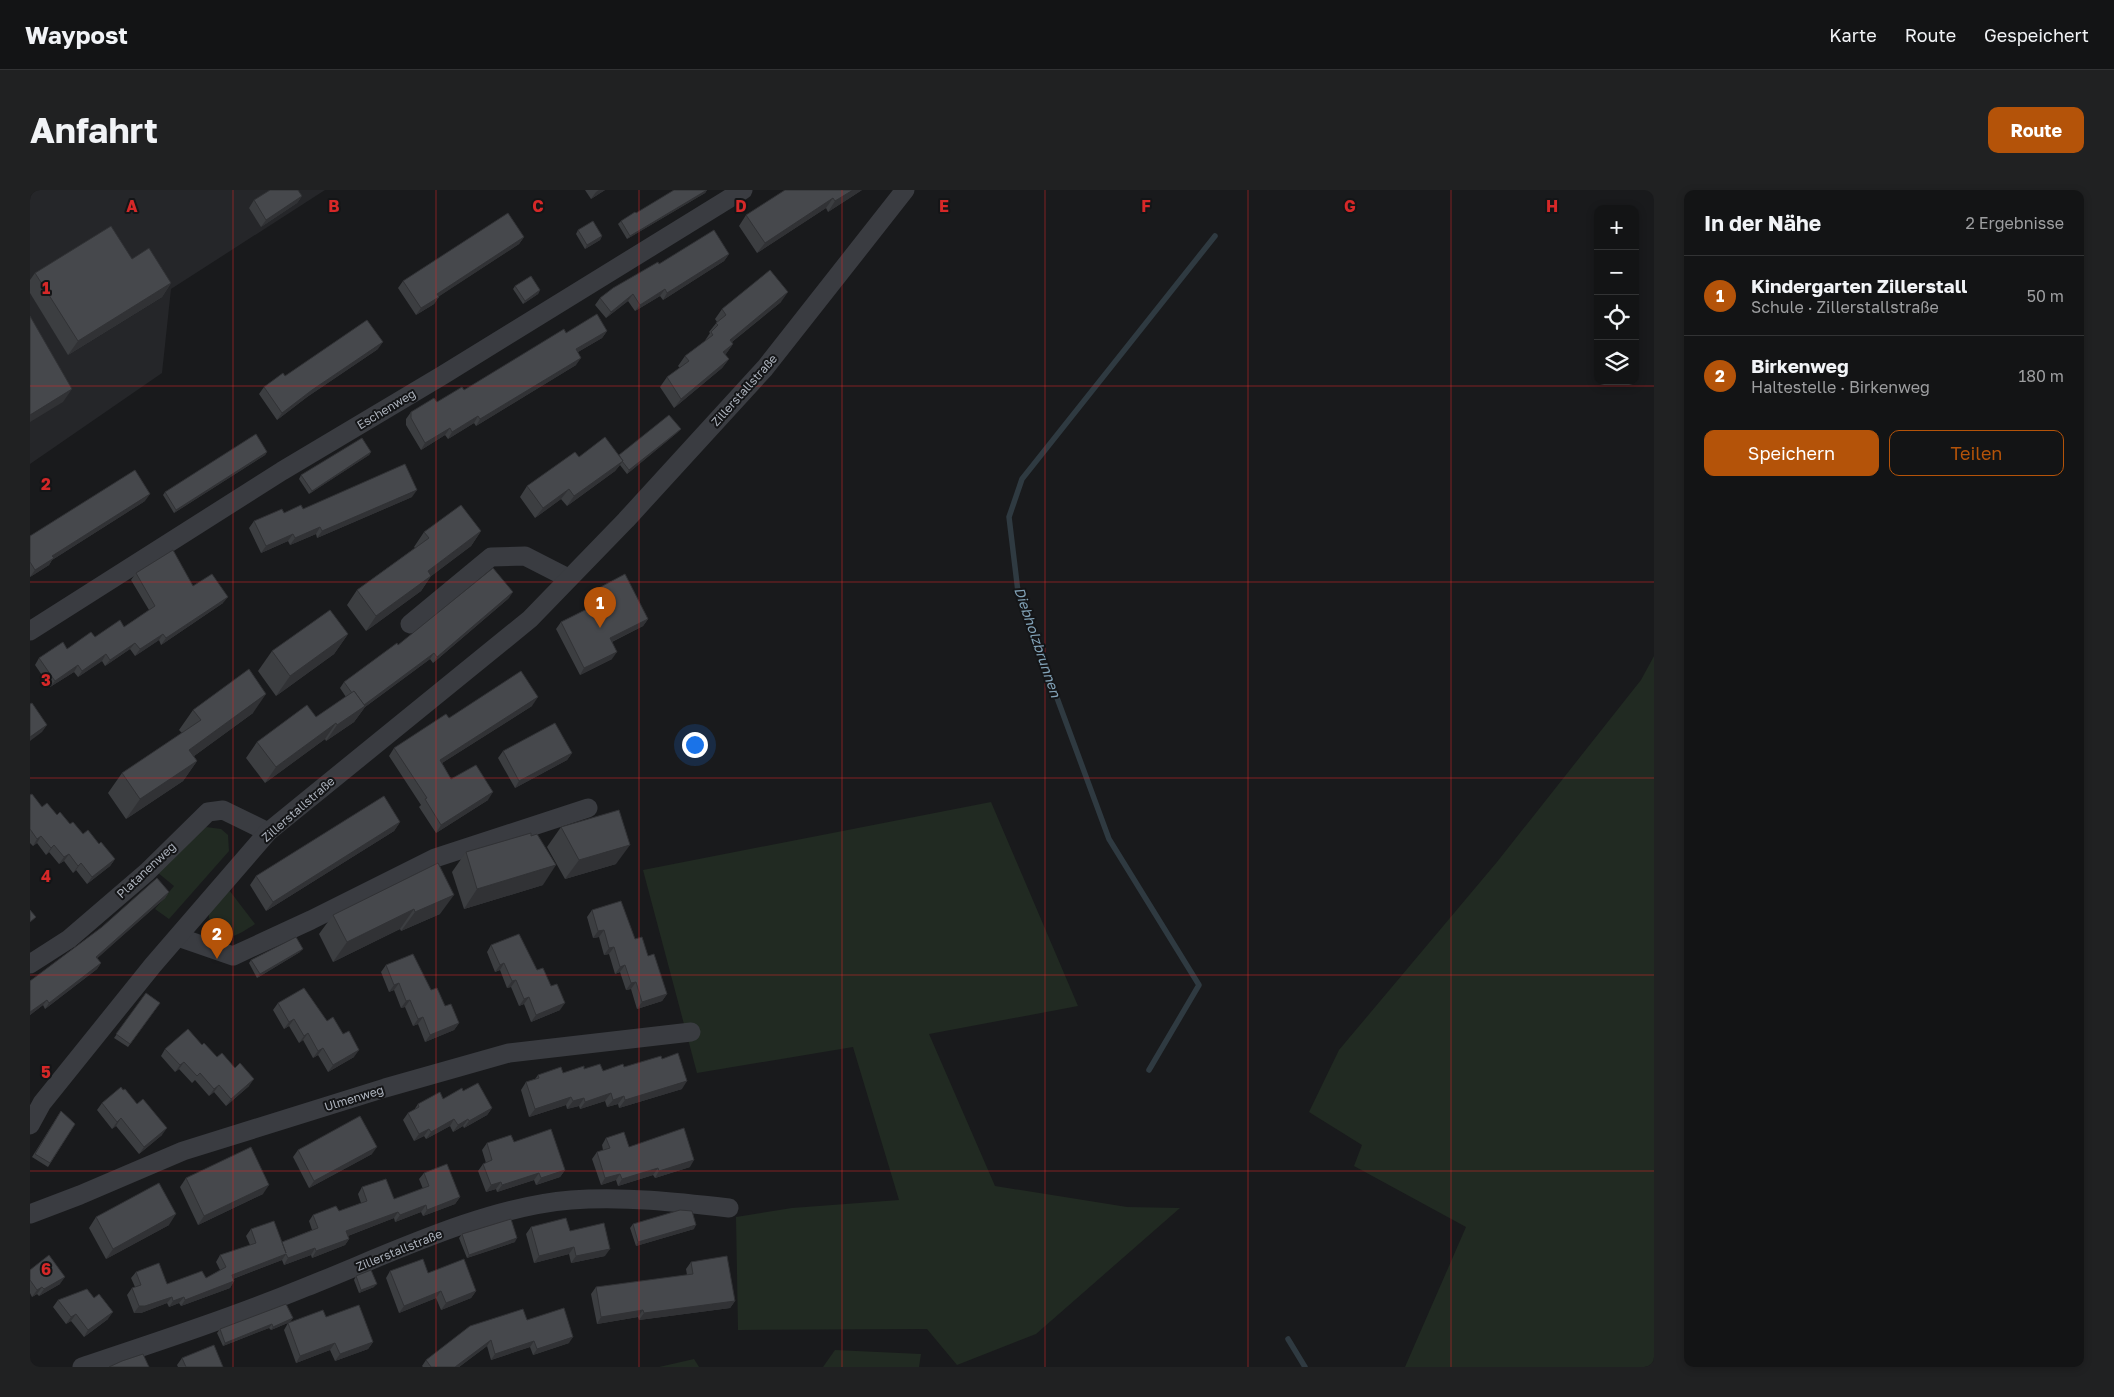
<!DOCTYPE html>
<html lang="de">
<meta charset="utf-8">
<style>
body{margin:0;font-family:"Golos Text",sans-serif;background:#202122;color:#f1f3f6}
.controls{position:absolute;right:15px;top:15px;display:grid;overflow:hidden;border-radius:10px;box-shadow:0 2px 8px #0003}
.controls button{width:45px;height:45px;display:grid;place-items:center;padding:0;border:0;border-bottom:1px solid #323334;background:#131415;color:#f1f3f6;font:25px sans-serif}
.you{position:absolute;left:664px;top:554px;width:18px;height:18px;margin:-12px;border:4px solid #fff;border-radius:50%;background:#1a73e8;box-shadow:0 0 0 8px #1a73e833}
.badge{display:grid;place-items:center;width:32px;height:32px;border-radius:50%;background:#b45309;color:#fff;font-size:16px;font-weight:700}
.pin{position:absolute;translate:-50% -41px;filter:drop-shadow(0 1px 2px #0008)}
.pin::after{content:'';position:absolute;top:26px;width:18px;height:15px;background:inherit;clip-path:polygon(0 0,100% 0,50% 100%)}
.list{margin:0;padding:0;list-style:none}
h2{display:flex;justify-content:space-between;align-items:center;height:65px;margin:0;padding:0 20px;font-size:21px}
h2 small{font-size:16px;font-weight:400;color:#9d9ea0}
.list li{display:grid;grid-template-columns:32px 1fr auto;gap:15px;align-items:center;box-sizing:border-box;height:80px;padding:0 20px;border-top:1px solid #323334}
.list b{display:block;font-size:19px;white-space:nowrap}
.list p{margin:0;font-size:16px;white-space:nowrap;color:#9d9ea0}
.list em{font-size:16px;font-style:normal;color:#9d9ea0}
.actions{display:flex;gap:10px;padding:15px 20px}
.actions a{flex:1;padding:11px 0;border:1px solid #b45309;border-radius:10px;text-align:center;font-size:18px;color:#b45309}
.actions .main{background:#b45309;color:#fff}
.icon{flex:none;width:28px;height:28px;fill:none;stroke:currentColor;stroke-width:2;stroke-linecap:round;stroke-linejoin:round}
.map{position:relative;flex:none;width:1624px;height:1177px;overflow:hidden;border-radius:10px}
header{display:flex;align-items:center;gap:30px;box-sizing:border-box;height:70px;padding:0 25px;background:#131415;border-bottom:1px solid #323334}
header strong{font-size:24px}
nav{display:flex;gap:28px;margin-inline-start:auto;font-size:18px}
.intro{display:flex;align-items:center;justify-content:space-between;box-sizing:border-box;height:120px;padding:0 30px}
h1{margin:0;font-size:35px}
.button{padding:12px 22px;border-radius:10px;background:#b45309;color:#fff;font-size:18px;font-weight:700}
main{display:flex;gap:30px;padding:0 30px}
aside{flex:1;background:#131415;border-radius:10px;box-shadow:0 2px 8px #0003}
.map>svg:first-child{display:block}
</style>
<header>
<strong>Waypost</strong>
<nav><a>Karte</a><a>Route</a><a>Gespeichert</a></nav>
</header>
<div class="intro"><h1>Anfahrt</h1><a class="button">Route</a></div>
<main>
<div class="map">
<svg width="1624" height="1177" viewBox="0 0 1624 1177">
<rect width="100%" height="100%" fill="#191a1c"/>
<!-- built -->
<polygon fill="#252629" points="0,0 295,0 141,99 132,183 0,274"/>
<!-- green -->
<g fill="#212a22">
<polygon points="1624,466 1624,1177 1375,1177 1436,1037 1324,976 1332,955 1279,922 1309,860 1467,672 1611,490"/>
<polygon points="961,612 1048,816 899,844 965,996 1097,1017 1150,1018 1006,1144 927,1175 897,1139 708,1140 706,1027 762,1018 869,1010 823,857 667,883 613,680"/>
<polygon points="176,637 191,639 198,645 199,661 139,729 125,719 144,696 127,682"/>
<path d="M199,700L225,734C211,743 193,757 182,736C179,731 178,725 180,720C183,713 193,706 199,700Z"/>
<polygon points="805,1160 891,1164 889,1177 793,1177"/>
<polygon points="664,1169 669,1177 629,1177"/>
</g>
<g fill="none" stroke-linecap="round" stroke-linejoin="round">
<!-- stream -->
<g stroke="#2f3a41" stroke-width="5.5">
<polyline points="1119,880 1169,795 1079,649 988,402 979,327 992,289 1185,46"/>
<polyline points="1258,1149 1275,1177"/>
</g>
<!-- minor -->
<g stroke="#3a3c41" stroke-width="19">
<polyline points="380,434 461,367 495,366 538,388"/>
<polyline points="0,441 252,281 413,185 713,0"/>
<polyline points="148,747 203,766 281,730 405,668 558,618"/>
<polyline points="0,774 39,749 117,682 178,622 193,620 238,642"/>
<polyline points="0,935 12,913 123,775 238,642 500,429 596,330 735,178 875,0"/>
<polyline points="0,1024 50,1005 153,961 355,898 479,863 661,842"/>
<path d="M52,1177C127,1152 203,1127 276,1097C357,1065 454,1017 541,1010C594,1006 647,1012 699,1018"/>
</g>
</g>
<!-- wall -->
<g fill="#3c3e41">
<polygon points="555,0 575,0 561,9"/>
<polygon points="677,0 675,3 597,49 588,34 591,31 606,23"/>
<polygon points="832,0 798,22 796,18 727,63 709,36 716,25"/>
<polygon points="272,6 267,13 231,37 219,18 224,10"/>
<polygon points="548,40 572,46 570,50 555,59 546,44"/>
<polygon points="494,47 489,54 409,106 404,114 386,125 368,98 373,91"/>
<polygon points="699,64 694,71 633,110 630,106 605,121 598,111 576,128 565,115 570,108 629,74"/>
<polygon points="102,69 141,93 132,107 38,165 0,103 0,90 5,83"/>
<polygon points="485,96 510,100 508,104 493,114 483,99"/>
<polygon points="751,112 702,152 703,154 695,165 699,169 692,178 644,218 630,197 637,187 650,178 648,176 655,166 674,152 680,143 679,142 687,132 685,129 692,119"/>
<polygon points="577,141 572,148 548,162 546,175 446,236 444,233 418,249 415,245 391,260 376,235 376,229 381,222 407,212 434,200 536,143"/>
<polygon points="348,159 277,207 247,230 229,204 234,197 255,186"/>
<polygon points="648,242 597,284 590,275 585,281 537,316 531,309 505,328 490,307 497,296 549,267 589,265"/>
<polygon points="237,262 235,265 144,323 133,305 135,302"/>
<polygon points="341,262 339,265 279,304 269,289 271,285"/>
<polygon points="382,307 287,348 286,344 260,355 258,351 231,363 219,338 224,331 254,323 273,319"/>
<polygon points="115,311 22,370 19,375 0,387 0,346"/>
<polygon points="451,341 441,356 401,386 391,401 336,441 317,415 327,400 385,358 384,357 394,342"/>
<polygon points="106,383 163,396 193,413 131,455 129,450 105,466 100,459 75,476 72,471 48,487 44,482 20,497 5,475 9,468 37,459 65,447 94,437 119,420 101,390"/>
<polygon points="565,400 618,429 613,436 582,452 582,469 550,485 526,439 531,432 564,416 560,407"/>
<polygon points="479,408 403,473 400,469 335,517 324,532 296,551 295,549 235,593 216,568 227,552 286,527 316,507 310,498 314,492 368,455"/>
<polygon points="318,444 304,464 246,506 228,481 242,461"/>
<polygon points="502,516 412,573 421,589 458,610 406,643 389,617 391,615 359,566 364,558 419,528"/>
<polygon points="163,520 223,523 164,566 167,571 153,591 96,629 78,603 92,583 152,543 149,540"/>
<polygon points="473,561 542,563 537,570 485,598 468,568"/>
<polygon points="0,605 12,617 27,625 53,644 69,654 85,669 80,676 57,694 46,680 43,683 34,671 29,674 19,662 16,665 7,653 3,656 0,653"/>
<polygon points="370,632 364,641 236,721 220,695 226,686"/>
<polygon points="531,637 586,674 535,689 517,657"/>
<polygon points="501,646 513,695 434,719 422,682 436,662"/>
<polygon points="408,673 410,724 371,741 370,739 303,772 289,744 303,725"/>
<polygon points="139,702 135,708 67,768 71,773 67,779 15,819 13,815 0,825 0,791"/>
<polygon points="562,720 605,749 618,766 637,804 632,811 607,819 601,799 596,800 590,782 585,784 579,764 574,765 569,747 563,748 557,727"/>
<polygon points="461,755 507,780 530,820 501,832 494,814 489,816 481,797 477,798 470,780 465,782 457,762"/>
<polygon points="270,762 227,788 219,773 221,770"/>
<polygon points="356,775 401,800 429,833 424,840 395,852 388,834 383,836 375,817 371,818 364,800 359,802 351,782"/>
<polygon points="116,803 130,813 98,857 84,848"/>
<polygon points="248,813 297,831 324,867 298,882 288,865 283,868 273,850 269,853 259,836 254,839 243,820"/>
<polygon points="172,855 219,896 196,916 184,902 179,906 165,890 162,893 149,879 145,882 131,866 135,859"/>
<polygon points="594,877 652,899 589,918 588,914 577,917 575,911 550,919 549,916 537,919 536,915 499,927 491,900 496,892 505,889 508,885 533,883 554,879 573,881"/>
<polygon points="433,901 462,918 457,925 434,938 433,936 423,942 420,936 396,949 394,946 384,951 373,930 378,923 384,920 388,914 413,909"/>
<polygon points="72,913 132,945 109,964 86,936 82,939 67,920"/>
<polygon points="31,921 45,934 18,977 2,967"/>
<polygon points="576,948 599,957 660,977 625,988 623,985 588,996 586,990 571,995 562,969 567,962 573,960 572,955"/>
<polygon points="484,952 535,980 530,987 506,995 504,990 467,1002 466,999 456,1002 448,981 453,974 456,973 452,960 457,953"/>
<polygon points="268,960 342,964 279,998 263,967"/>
<polygon points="394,983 430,1007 425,1014 393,1026 391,1022 365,1032 364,1028 318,1046 319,1049 315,1055 282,1068 281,1065 254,1075 252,1070 203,1089 204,1091 200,1098 151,1116 149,1113 139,1117 137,1113 111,1123 104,1123 97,1105 102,1098 105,1097 101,1088 106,1082 137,1094 176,1088 190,1080 186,1072 190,1065 220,1055 216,1046 221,1039 252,1052 282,1040 279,1031 283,1025 309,1021 331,1013 328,1004 332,997 364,1009 393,999 389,989"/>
<polygon points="156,988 233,1004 168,1035 150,997"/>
<polygon points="66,1027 139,1035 76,1069 59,1038"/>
<polygon points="603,1034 664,1039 606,1056 600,1038"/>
<polygon points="501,1037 540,1041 575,1066 541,1073 539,1064 504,1073 496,1044"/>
<polygon points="432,1044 485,1052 437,1068 429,1048"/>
<polygon points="661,1072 705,1111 700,1118 609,1130 608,1127 567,1134 561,1104 566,1097 657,1085 656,1079"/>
<polygon points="0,1080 30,1094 9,1106 7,1104 2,1107 0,1103"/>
<polygon points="360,1081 398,1083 446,1101 441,1108 411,1120 406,1108 369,1123 356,1088"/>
<polygon points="326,1086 344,1097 329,1103 324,1090"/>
<polygon points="28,1110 78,1129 54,1147 41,1131 36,1134 23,1117"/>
<polygon points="296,1127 343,1152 338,1159 305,1171 300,1160 266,1173 254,1140 258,1133"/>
<polygon points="263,1128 260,1132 241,1140 239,1138 193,1156 187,1143 190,1139"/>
<polygon points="497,1130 539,1153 503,1165 500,1157 461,1170 457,1156 429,1177 393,1177 392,1176 396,1170"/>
<polygon points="152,1168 193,1177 148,1177 147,1175"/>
</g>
<!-- shaded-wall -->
<g fill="#313235">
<polygon points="569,0 575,0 561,9 566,2"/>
<polygon points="677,0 675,3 597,49 600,46"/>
<polygon points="823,0 832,0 798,22 805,11"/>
<polygon points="272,6 267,13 231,37 236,30"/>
<polygon points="803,8 796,18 727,63 735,53"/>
<polygon points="572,46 570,50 555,59 557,55"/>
<polygon points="494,47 489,54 402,111 407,104"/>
<polygon points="699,64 694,71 633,110 637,103"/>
<polygon points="141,93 132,107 38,165 48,151"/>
<polygon points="635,99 630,106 605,121 610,115"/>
<polygon points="510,100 508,104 493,114 495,111"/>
<polygon points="758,102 751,112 693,159 700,150"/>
<polygon points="603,104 598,111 576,128 581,122"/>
<polygon points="409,107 404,114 386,125 391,118"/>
<polygon points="577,141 572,148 541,166 546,159"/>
<polygon points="353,152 348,159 277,207 247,230 252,223 282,200"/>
<polygon points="703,154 696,164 687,172 693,162"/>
<polygon points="551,168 546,175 446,236 450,229"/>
<polygon points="699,169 692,178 644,218 651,209"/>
<polygon points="42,199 33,212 0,232 0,225"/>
<polygon points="448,226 444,233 418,249 422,242"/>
<polygon points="420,238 415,245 391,260 395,253"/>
<polygon points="651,239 648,242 597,284 599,280"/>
<polygon points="237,262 235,265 144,323 146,320"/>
<polygon points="341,262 339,265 279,304 282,301"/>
<polygon points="593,271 585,281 537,316 544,306"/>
<polygon points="539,299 531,309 505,328 513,318"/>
<polygon points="387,300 382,307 287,348 292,341"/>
<polygon points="120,304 115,311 22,370 19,375 0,387 5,380 22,366"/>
<polygon points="290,337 286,344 260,355 265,348"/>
<polygon points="451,341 441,356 388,396 398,381"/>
<polygon points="263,344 258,351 231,363 236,356"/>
<polygon points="401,386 391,401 336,441 346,426"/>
<polygon points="483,402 479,408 403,473 407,467"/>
<polygon points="198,407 193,413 131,455 136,448"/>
<polygon points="618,429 613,436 575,455 580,448"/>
<polygon points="133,444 129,450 105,466 110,459"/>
<polygon points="318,444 304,464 246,506 260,486"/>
<polygon points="105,453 100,459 75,476 80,470"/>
<polygon points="587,462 582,469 550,485 554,478"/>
<polygon points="404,463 400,469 335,517 324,532 296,551 307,535"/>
<polygon points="76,464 72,471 48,487 52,481"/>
<polygon points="48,475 44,482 20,497 25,491"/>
<polygon points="236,504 223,523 145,580 159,560"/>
<polygon points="508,507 502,516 404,578 410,570"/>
<polygon points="306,533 295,549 235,593 246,577"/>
<polygon points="17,535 12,542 0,551 0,547"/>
<polygon points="542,563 537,570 485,598 489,591"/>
<polygon points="167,571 153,591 96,629 110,609"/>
<polygon points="463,602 458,610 406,643 411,635"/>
<polygon points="370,632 364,641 236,721 243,712"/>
<polygon points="11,646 7,653 3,656 7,649"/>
<polygon points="24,655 19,662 16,665 21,658"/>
<polygon points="600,655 586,674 535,689 549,670"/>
<polygon points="39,664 34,671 29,674 34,667"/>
<polygon points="85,669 80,676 57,694 62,687"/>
<polygon points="51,673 46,680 43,683 48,676"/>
<polygon points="526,675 513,695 434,719 447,699"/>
<polygon points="139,702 135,708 62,773 66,767"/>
<polygon points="424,705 410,724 371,741 385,722"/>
<polygon points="384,719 370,739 303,772 317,752"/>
<polygon points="574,740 569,747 563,748 568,741"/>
<polygon points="584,757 579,764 574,765 579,758"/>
<polygon points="273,759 270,762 227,788 230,784"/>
<polygon points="71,773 67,779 15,819 19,813"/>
<polygon points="474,773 470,780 465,782 470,775"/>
<polygon points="595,775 590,782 585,784 590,777"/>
<polygon points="486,790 481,797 477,798 482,791"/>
<polygon points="606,792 601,799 596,800 601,793"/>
<polygon points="369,793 364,800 359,802 364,795"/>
<polygon points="637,804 632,811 607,819 612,812"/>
<polygon points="499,807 494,814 489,816 494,809"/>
<polygon points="17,810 13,815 0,825 0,822"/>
<polygon points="380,810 375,817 371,818 376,811"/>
<polygon points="535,813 530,820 501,832 506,825"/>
<polygon points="393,827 388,834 383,836 388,829"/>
<polygon points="264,829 259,836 254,839 259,832"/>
<polygon points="429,833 424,840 395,852 400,845"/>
<polygon points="278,843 273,850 269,853 274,846"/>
<polygon points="293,858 288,865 283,868 288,861"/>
<polygon points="329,860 324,867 298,882 303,875"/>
<polygon points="154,872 149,879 145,882 150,875"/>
<polygon points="224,889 219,896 196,916 201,909"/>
<polygon points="657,891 652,899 589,918 595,910"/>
<polygon points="189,895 184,902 179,906 184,899"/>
<polygon points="581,903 575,911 550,919 555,912"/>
<polygon points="594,906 588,914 577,917 583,910"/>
<polygon points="541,907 536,915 499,927 505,919"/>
<polygon points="554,908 549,916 537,919 543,911"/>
<polygon points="462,918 457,925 434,938 439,931"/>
<polygon points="91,928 86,936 82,939 87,932"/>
<polygon points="424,929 420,936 396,949 401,942"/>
<polygon points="438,929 433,936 423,942 428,935"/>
<polygon points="137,938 132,945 109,964 114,957"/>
<polygon points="399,939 394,946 384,951 389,944"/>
<polygon points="347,957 342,964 279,998 284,991"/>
<polygon points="664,970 660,977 625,988 629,981"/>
<polygon points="628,978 623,985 588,996 592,989"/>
<polygon points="535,980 530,987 506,995 511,988"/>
<polygon points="509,983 504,990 467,1002 472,995"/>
<polygon points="590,984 586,990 571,995 575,988"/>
<polygon points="471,992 466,999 456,1002 461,995"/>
<polygon points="239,995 233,1004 168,1035 174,1026"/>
<polygon points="430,1007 425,1014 393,1026 397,1020"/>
<polygon points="396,1015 391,1022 365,1032 370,1025"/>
<polygon points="368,1022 364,1028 312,1048 316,1041"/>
<polygon points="146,1024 139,1035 76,1069 83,1059"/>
<polygon points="666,1035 664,1039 606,1056 608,1052"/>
<polygon points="487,1048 485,1052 437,1068 439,1065"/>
<polygon points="319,1049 315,1055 282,1068 286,1061"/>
<polygon points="544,1057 539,1064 504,1073 509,1066"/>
<polygon points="285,1058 281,1065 254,1075 258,1068"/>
<polygon points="580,1059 575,1066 541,1073 546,1066"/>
<polygon points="256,1064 252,1070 197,1091 202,1085"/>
<polygon points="35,1087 30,1094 9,1106 14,1099"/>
<polygon points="204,1091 200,1098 151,1116 155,1110"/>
<polygon points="347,1094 344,1097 329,1103 331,1100"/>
<polygon points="12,1097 7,1104 2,1107 7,1100"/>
<polygon points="411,1101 406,1108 369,1123 374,1116"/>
<polygon points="446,1101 441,1108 411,1120 416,1113"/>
<polygon points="142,1107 137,1113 111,1123 104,1123 109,1116"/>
<polygon points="154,1107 149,1113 139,1117 143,1111"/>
<polygon points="705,1111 700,1118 609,1130 614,1123"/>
<polygon points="613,1120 608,1127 567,1134 571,1127"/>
<polygon points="83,1122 78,1129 54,1147 58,1140"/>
<polygon points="46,1124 41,1131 36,1134 41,1127"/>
<polygon points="263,1128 260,1132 241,1140 243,1137"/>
<polygon points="242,1134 239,1138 193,1156 195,1153"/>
<polygon points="543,1147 539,1153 503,1165 507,1159"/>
<polygon points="461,1150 457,1156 429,1177 425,1177"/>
<polygon points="504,1151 500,1157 461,1170 465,1164"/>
<polygon points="343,1152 338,1159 305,1171 310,1164"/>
<polygon points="305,1153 300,1160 266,1173 270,1166"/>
</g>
<!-- building -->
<g fill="#46484c" stroke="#313235">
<polygon points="240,0 268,0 272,6 236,30 224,10"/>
<polygon points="644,0 677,0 600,46 591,31 605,22 606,23"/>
<polygon points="755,0 823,0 805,11 803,8 735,53 716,25"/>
<polygon points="478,23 494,47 407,104 409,107 391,118 373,91"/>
<polygon points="563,31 572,46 557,55 548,40"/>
<polygon points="81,36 102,69 119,58 141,93 48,151 5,83"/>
<polygon points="684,40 699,64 637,103 635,99 610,115 603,104 581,122 570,108 583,98 628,72 629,74"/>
<polygon points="740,80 758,102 700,150 703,154 693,162 699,169 651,209 637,187 659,171 655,166 683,145 681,142 688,135 686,133 696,125 692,119"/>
<polygon points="501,86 510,100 495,111 485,96"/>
<polygon points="567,124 577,141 546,159 551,168 450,229 448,226 422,242 420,238 395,253 381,228 381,222 404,208 407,212 432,197 434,200 534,139 536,143"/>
<polygon points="0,126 42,199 0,225"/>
<polygon points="337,130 353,152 282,200 252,223 234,197 253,183 255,186"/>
<polygon points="639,225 651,239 599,280 592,271 593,271 589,265"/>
<polygon points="226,244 237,262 146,320 135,302"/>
<polygon points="575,247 593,271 544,306 539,299 513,318 497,296 545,262 549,267"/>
<polygon points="332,248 341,262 282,301 271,285"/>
<polygon points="375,274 387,300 292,341 290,337 265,348 263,344 236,356 224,331 252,319 254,323 271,315 273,319"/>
<polygon points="105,280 120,304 22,366 24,368 5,380 0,372 0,346"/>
<polygon points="431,315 451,341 398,381 401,386 346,426 327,400 399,348 394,342"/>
<polygon points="143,360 163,396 182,384 198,407 136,448 133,444 110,459 105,453 80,470 76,464 52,481 48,475 25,491 9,468 33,452 37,459 61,442 65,447 90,430 94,437 125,416 106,383"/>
<polygon points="463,378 483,402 407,467 404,463 334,515 324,501 322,503 314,492 367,453 368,455"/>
<polygon points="595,384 618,429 580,448 587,462 554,478 531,432 571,412 565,400"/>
<polygon points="300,420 318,444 260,486 242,461"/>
<polygon points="219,479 236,504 159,560 167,571 110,609 92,583 171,530 163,520"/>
<polygon points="491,481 508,507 410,570 421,589 446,575 463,602 411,635 395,609 397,608 364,558 416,524 419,528"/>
<polygon points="324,501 335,516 307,535 306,533 246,577 227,552 277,515 286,527"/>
<polygon points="2,513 17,535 0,547 0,514"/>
<polygon points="525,533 542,563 489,591 473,561"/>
<polygon points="2,604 12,617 17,613 27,625 30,622 40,634 43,632 53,644 58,640 69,654 71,652 85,669 62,687 51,673 48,676 39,664 34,667 24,655 21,658 11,646 7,649 0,639 0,605"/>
<polygon points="354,606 370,632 243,712 226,686"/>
<polygon points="589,620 600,655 549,670 531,637"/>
<polygon points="501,643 501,646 507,644 526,675 447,699 436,662"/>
<polygon points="408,673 424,705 385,722 384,719 317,752 303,725"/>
<polygon points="127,688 139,702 66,767 71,773 19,813 17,810 0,822 0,791 72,737"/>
<polygon points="591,711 605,749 612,747 618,766 624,764 637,804 612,812 606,792 601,793 595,775 590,777 584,757 579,758 574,740 568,741 562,720"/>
<polygon points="0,720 6,727 0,732"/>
<polygon points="489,744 507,780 513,778 521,796 527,794 535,813 506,825 499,807 494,809 486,790 482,791 474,773 470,775 461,755"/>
<polygon points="266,747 273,759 230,784 221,770"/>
<polygon points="383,764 401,800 407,798 415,816 421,814 429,833 400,845 393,827 388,829 380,810 376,811 369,793 364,795 356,775"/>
<polygon points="274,798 297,831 303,827 313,844 319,841 329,860 303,875 293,858 288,861 278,843 274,846 264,829 259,832 248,813"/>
<polygon points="116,803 130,813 100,854 86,844"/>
<polygon points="158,839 172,855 174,853 187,867 192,863 205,878 210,873 224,889 201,909 189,895 184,899 170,883 167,886 154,872 150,875 135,859"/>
<polygon points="648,863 657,891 595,910 594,906 583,910 581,903 555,912 554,908 543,911 541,907 505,919 496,892 509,888 508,885 531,877 533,883 554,876 554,879 570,874 573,881 593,874 594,877 631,866 632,869"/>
<polygon points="448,893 462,918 439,931 438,929 428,935 424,929 401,942 399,939 389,944 378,923 389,917 388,914 410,902 413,909 432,898 433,901"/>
<polygon points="91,897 93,900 95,899 107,914 113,909 137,938 114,957 91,928 87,932 72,913"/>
<polygon points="31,921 45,934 20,973 5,964"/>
<polygon points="330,926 347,957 284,991 268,960"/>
<polygon points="654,938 664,970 629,981 628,978 592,989 590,984 575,988 567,962 580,958 576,948 594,942 599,957"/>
<polygon points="521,939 535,980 511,988 509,983 472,995 471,992 461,995 453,974 462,970 457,953 481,945 484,952"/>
<polygon points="221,957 239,995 174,1026 156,988"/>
<polygon points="417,974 430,1007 397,1020 396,1015 370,1025 368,1022 316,1041 319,1049 286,1061 285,1058 258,1068 256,1064 202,1085 204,1091 155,1110 154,1107 143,1111 142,1107 115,1116 109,1116 102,1098 111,1095 106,1082 129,1073 137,1094 172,1081 176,1088 196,1077 190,1065 226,1053 221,1039 244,1031 256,1063 252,1052 288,1038 283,1025 306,1016 309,1021 337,1011 332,997 356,989 364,1009 399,996 394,983"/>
<polygon points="129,993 146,1024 83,1059 66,1027"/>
<polygon points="650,1020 662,1021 666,1035 608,1052 603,1034"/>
<polygon points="536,1028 540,1041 574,1033 580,1059 546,1066 544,1057 509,1066 501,1037"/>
<polygon points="481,1029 487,1048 439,1065 432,1044"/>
<polygon points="19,1065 35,1087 14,1099 12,1097 7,1100 0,1090 0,1080"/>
<polygon points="697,1066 705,1111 614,1123 613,1120 571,1127 566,1097 663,1084 661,1072"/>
<polygon points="393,1069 398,1083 434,1069 446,1101 416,1113 411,1101 374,1116 360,1081"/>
<polygon points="341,1080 347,1094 331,1100 326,1086"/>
<polygon points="57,1099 64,1108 69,1104 83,1122 58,1140 46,1124 41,1127 28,1110"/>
<polygon points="256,1114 263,1128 243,1137 242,1134 195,1153 190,1139"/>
<polygon points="329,1115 343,1152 310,1164 305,1153 270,1166 258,1133 293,1120 296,1127"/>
<polygon points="534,1118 543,1147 507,1159 504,1151 465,1164 461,1150 425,1177 401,1177 396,1170 440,1136 493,1119 497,1130"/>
<polygon points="184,1155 193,1177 156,1177 152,1168"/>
<polygon points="113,1164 119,1177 79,1177 92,1171"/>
</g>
<!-- grid -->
<path fill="none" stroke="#d62828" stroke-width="1" stroke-opacity="0.55" d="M203,0V1177M406,0V1177M609,0V1177M812,0V1177M1015,0V1177M1218,0V1177M1421,0V1177M0,196H1624M0,392H1624M0,588H1624M0,785H1624M0,981H1624"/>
<g text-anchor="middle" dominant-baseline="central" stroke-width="4" stroke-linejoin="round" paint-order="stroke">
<!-- street labels -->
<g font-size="12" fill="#acb2bc" stroke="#141517">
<text transform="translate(714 200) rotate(-48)">Zillerstallstraße</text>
<text transform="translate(356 219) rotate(-31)">Eschenweg</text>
<text transform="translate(268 619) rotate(-41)">Zillerstallstraße</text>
<text transform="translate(116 680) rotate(-43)">Platanenweg</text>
<text transform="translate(324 908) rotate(-17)">Ulmenweg</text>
<text transform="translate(369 1060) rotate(-22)">Zillerstallstraße</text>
</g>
<!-- water labels -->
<g font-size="14" font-style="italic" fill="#82a2b7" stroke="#141517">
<text transform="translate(1008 452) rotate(71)">Diebholzbrunnen</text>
</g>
</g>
<g font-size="16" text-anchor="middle" font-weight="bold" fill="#d62828" stroke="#141517" stroke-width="4" stroke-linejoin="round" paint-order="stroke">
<text x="102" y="22">A</text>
<text x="304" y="22">B</text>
<text x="508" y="22">C</text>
<text x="711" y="22">D</text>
<text x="914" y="22">E</text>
<text x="1116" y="22">F</text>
<text x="1320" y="22">G</text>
<text x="1522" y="22">H</text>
<text x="16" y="104">1</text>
<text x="16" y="300">2</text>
<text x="16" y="496">3</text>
<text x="16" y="692">4</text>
<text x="16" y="888">5</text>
<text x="16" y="1085">6</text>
</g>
</svg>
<div class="controls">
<button>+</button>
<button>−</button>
<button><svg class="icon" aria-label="locate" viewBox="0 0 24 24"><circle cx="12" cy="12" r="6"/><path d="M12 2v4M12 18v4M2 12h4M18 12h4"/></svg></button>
<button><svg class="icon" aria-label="layers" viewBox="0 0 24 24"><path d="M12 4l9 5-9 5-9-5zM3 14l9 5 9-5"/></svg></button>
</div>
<div class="you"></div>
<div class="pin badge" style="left:570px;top:438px">1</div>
<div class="pin badge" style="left:187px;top:769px">2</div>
</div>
<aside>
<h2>In der Nähe<small>2 Ergebnisse</small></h2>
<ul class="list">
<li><span class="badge">1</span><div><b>Kindergarten Zillerstall</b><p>Schule · Zillerstallstraße</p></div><em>50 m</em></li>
<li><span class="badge">2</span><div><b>Birkenweg</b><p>Haltestelle · Birkenweg</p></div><em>180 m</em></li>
</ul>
<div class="actions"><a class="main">Speichern</a><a>Teilen</a></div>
</aside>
</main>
